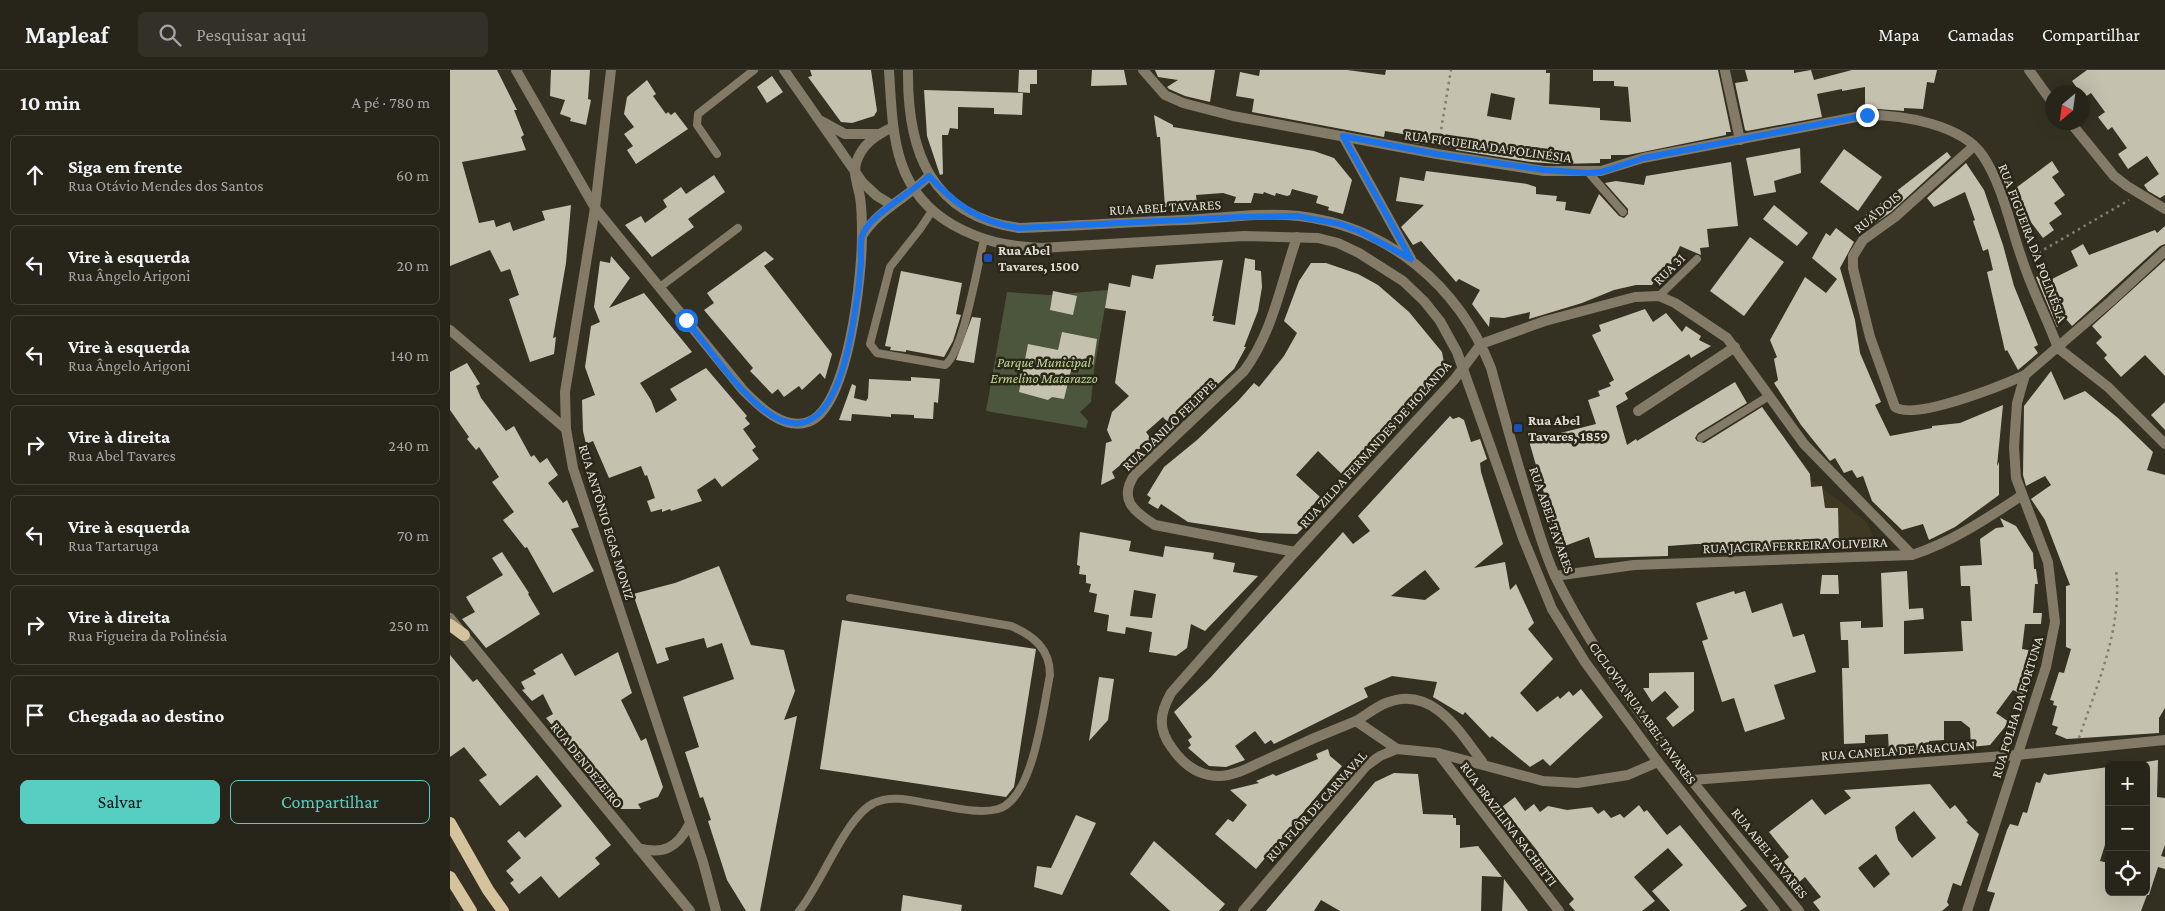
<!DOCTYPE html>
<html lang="pt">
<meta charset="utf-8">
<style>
body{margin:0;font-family:"Crimson Pro",serif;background:#333127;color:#f1f3f6}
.controls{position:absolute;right:15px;bottom:15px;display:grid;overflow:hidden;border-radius:8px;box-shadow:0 5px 20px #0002}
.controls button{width:45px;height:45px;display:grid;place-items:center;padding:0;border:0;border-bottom:1px solid #434239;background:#27251a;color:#f1f3f6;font:25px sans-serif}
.compass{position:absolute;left:1595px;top:15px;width:45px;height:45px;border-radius:50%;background:#27251a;box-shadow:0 5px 20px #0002;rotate:209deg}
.stop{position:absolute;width:15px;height:15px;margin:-11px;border:4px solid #1a73e8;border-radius:50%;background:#fff}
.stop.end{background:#1a73e8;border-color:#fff;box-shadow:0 1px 5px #0008}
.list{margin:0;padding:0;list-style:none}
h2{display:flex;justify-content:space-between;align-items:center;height:65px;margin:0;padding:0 20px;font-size:21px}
h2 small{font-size:16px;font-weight:400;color:#a4a5a2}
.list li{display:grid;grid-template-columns:32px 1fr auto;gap:15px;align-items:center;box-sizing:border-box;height:80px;margin:0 10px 10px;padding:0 10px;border:1px solid #434239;border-radius:8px}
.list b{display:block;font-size:19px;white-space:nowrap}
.list p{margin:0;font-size:16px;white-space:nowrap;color:#a4a5a2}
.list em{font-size:16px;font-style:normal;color:#a4a5a2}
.actions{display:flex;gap:10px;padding:15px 20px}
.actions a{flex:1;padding:11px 0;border:1px solid #57cec2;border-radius:8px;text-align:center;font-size:18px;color:#57cec2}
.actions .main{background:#57cec2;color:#111}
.icon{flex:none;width:28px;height:28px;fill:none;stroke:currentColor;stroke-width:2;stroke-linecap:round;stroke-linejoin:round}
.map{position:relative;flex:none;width:1715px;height:841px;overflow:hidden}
header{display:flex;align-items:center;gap:30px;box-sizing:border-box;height:70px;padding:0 25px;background:#27251a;border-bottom:1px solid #434239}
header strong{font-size:24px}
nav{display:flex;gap:28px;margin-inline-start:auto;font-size:18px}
.search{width:350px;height:45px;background:#333127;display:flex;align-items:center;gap:12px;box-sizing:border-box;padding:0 18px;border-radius:8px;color:#a4a5a2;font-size:19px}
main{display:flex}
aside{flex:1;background:#27251a}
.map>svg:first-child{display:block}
</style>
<header>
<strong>Mapleaf</strong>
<div class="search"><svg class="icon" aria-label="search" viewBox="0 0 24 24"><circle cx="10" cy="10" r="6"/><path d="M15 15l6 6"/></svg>Pesquisar aqui</div>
<nav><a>Mapa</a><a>Camadas</a><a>Compartilhar</a></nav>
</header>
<main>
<aside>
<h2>10 min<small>A pé · 780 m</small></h2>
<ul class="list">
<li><svg class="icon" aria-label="ahead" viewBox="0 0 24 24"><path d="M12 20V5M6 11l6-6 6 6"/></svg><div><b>Siga em frente</b><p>Rua Otávio Mendes dos Santos</p></div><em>60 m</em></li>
<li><svg class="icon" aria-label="left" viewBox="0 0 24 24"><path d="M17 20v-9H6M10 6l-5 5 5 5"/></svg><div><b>Vire à esquerda</b><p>Rua Ângelo Arigoni</p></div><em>20 m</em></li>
<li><svg class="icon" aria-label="left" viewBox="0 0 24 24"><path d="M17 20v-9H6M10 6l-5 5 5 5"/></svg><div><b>Vire à esquerda</b><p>Rua Ângelo Arigoni</p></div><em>140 m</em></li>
<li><svg class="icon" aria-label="right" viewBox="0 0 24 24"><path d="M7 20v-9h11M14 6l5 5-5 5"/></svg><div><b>Vire à direita</b><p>Rua Abel Tavares</p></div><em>240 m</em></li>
<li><svg class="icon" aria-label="left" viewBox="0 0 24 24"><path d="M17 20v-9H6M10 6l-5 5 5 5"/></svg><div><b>Vire à esquerda</b><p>Rua Tartaruga</p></div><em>70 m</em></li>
<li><svg class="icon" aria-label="right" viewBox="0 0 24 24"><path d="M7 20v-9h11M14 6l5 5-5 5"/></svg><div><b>Vire à direita</b><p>Rua Figueira da Polinésia</p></div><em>250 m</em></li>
<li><svg class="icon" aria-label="arrive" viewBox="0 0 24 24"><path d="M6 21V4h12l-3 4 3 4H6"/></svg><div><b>Chegada ao destino</b></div></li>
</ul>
<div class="actions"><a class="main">Salvar</a><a>Compartilhar</a></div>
</aside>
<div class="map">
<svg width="1715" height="841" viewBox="0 0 1715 841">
<rect width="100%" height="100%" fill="#343122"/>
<!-- built -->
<polygon fill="#3e3923" points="1360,409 1417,452 1423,465 1416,477 1313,482"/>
<!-- green -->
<polygon fill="#4c563c" points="658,220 644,300 641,332 630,342 638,351 636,358 536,341 557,222 599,225"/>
<!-- building -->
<g fill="#c5c1af" fill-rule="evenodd">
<polygon points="0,0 47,0 67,40 64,40 74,65 71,67 76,80 12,92 29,153 44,150 46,157 60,152 63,161 95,150 92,141 121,135 116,193 103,268 106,267 104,284 80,292 59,229 69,225 60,199 51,202 40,180 0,196"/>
<polygon points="101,0 140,0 138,29 141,30 136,55 120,51 121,48 110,44 115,30 100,26"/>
<polygon points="360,0 421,0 427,41 424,46 402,53 391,52 358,7 362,6"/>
<polygon points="569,0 587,0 587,14 580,14 580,23 568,22"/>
<polygon points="642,0 674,0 677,15 641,16"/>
<polygon points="705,0 765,0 760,32 735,26 719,19 717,17 728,10 708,7"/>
<path d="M810,0H897L935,5L936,0H1096V3H1100L1099,34L1150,38V50L1181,52L1178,17L1164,16V11H1143V0H1268L1281,62H1276V65L1178,85H1161V89H1150V93L1109,94L1081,92L1006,80V78L963,73L964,66L935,61L934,67L802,42L804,29L786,26L790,2L809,6ZM1041,23L1065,28L1061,50L1037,46Z"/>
<polygon points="1295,0 1344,0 1344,3 1361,0 1364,10 1402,0 1487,0 1484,13 1477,12 1473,39 1454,38 1454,41 1415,38 1415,17 1392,21 1392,19 1367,24 1372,47 1297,61 1295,60 1285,13 1298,11"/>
<polygon points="1637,0 1715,0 1715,125 1710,128 1698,121 1694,115 1709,104 1697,86 1678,99 1668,84 1677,78 1662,57 1658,60 1648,47 1655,42 1641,23 1632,29 1632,22 1630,22 1622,11"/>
<polygon points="322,6 333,22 317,33 307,17"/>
<polygon points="197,10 206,24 203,26 216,44 218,42 221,45 225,42 238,59 186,94 177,80 183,76 174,64 184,57 174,44 177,27"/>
<polygon points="474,20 573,23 572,45 544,44 544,38 508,37 508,59 500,58 498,65 492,65 493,104 490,105 477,66"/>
<polygon points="704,45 723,55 723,57 864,81 884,88 902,110 893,144 878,140 879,137 866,133 868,126 842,119 840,125 837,126 826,123 825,126 814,122 813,124 804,123 801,133 784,133 786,127 773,123 746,125 747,134 715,137 710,67 707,67"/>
<polygon points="1350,78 1351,103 1324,111 1326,122 1304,126 1296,88"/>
<polygon points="1394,79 1432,107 1408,141 1370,112"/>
<polygon points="1497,82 1501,87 1441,142 1421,156 1413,147"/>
<polygon points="1602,91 1609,102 1602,107 1615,125 1604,133 1612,144 1599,153 1604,160 1593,168 1580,151 1570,158 1559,123"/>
<polygon points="1281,92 1288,156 1257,159 1259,177 1250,178 1251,185 1230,176 1214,210 1207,207 1202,215 1186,215 1164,220 1132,233 1079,249 1080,242 1054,248 1040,247 1039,257 1022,234 1030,220 1009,209 1006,212 971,171 963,175 951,157 974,135 946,131 950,107 974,111 976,101 1077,114 1086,117 1086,124 1107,126 1106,131 1116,132 1115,140 1140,144 1149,124 1169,146 1174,148 1178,144 1178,139 1155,113 1166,111 1194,115 1196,106"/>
<polygon points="1516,93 1534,120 1553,175 1564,216 1588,275 1584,277 1588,283 1568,300 1557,280 1555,281 1537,202 1543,200 1538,179 1533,181 1523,151 1525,150 1515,122 1484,137 1477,128"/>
<polygon points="264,105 275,122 238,149 244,157 202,187 175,155 191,146 195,153 217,137 213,130 231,117 236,124"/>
<polygon points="1324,135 1358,163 1347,176 1313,149"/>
<polygon points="1715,156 1715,174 1710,176 1622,256 1616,249 1607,257 1586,207 1597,203 1600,210 1628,196 1621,181 1633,174 1639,185 1705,160 1707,163"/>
<polygon points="1386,158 1404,172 1390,198 1405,250 1410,283 1431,332 1425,335 1440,366 1482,358 1482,356 1510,353 1553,335 1547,396 1549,392 1549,425 1505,457 1479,470 1473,454 1452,460 1422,431 1413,406 1407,408 1402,400 1394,403 1385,388 1380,391 1351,355 1324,313 1328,310 1324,289 1327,287 1320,270 1355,207 1376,223 1387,209 1362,188 1376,163 1380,166"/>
<polygon points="1300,167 1334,192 1294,246 1260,221"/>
<polygon points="315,181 324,189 314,196 382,284 375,309 370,303 352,320 349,316 334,327 328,319 322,324 307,308 300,301 303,298 254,240 264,233 257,223"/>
<polygon points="161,186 180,208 159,238 194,223 242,282 190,313 201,330 206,343 227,330 220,319 256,298 297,346 295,348 300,354 293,359 306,377 302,380 309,389 272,417 265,408 247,420 252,431 221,441 220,439 212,442 212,439 201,442 197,431 205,428 197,405 195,406 191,396 159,408 143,371 136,374 133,361 132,330 145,325 135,297 141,256 150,252 144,237 150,191 160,193"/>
<polygon points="795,188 805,190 805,200 811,201 812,217 808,241 794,277 796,277 784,299 739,341 737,338 719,354 713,347 696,362 701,369 662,402 665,408 651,415 656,373 662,371 657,360 662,342 679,326 665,313 676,241 655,238 659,213 680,217 682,205 703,209 706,195 773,190 762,246 764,246 763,251 785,255"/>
<polygon points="1715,190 1715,306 1695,285 1671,307 1654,288 1657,285 1646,273 1652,267 1642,256"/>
<polygon points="861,193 876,193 908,204 928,215 959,242 992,282 994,293 990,307 971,333 899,411 868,381 846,405 870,427 856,443 862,449 847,464 810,463 738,452 711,434 708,439 698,433 701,428 697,425 714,397 747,370 788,331 804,313 809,317 834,286 847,263 834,251 849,211"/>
<polygon points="451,201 512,213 506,244 511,245 503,271 494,287 456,280 456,282 440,280 441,277 435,276"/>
<polygon points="603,221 627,226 623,245 600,240"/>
<polygon points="1195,239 1203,252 1216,243 1232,262 1236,256 1251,266 1249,270 1261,276 1241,288 1239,284 1175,323 1178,329 1166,336 1177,375 1186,369 1187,371 1285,312 1297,333 1248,363 1245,368 1247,371 1254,373 1312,337 1360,404 1361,417 1372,416 1375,438 1388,438 1389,479 1338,481 1321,471 1321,482 1261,484 1260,474 1246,474 1218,476 1218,486 1145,488 1139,467 1109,478 1095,438 1098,437 1079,371 1146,354 1138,330 1150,326 1148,321 1161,316 1159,313 1164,310 1142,265 1151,261 1149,255"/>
<polygon points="522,247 531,248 524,293 506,290"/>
<polygon points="612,262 647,269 643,296 623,292 614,329 602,327 598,330 569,322 578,274 608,280"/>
<polygon points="17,293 30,314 26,316 31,328 56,361 64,356 81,387 84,385 90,393 97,388 108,405 98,413 113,433 117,430 129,457 121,459 144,501 103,523 77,477 75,478 53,450 64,442 42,412 49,407 29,377 26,380 17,369 19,367 0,340 0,302"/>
<polygon points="1601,301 1614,330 1635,321 1668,348 1703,382 1697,400 1715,405 1715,638 1709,648 1709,663 1617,669 1605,664 1608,657 1602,655 1607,636 1603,635 1604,631 1600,630 1609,602 1614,603 1621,579 1616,577 1616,516 1620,515 1595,450 1581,429 1601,415 1595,406 1576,416 1573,405 1574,336"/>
<polygon points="461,307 490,309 488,333 484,332 483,349 464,348 464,345 441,344 441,347 402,344 401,351 389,350 402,314 406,316 404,328 416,331 418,328 419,309 461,311"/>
<polygon points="1715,332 1715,360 1701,345"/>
<path d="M1000,346L1003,349L1009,347L1014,350L1021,372L1030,369L1037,389L1030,393L1031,402L1053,474L1024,498L1055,492L1060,520L1066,514L1084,553L1078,559L1103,589L1070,623L1087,642L1108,626L1110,629L1119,621L1123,626L1131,619L1153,647L1100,696L1093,689L1080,697L1042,666L1040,668L1015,642L1013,645L983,627L987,612L942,606L914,618L918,627L824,674L821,670L815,674L805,661L785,676L795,690L776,697L759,696L738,678L741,675L738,670L742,667L724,642L760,608L893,462L903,474L920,461L908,446ZM975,500L990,519L975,530L941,526Z"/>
<polygon points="1550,448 1566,456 1583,483 1584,499 1586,499 1588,514 1585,514 1583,543 1592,543 1591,554 1575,554 1572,579 1584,581 1573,625 1563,620 1546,643 1559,652 1540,675 1521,677 1520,658 1511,651 1494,651 1494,670 1479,671 1479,680 1439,682 1438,664 1415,665 1415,673 1394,674 1392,598 1399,598 1398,570 1391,570 1390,552 1411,551 1411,558 1433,557 1431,503 1457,501 1459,539 1473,538 1474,549 1454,551 1454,584 1513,581 1511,551 1522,551 1520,516 1511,516 1510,496 1532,495 1530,469 1546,458 1554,457"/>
<path d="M630,462L681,471L679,481L713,487L715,476L764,483L763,489L785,493L783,502L808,506L755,561L741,554L737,578L726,586L699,582L702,562L676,557L675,564L657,561L659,545L644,542L647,524L639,522L641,514L636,513V505L629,504L630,496L627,495ZM684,520L706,524L702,548L680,546Z"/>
<polygon points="52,482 79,523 78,524 90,544 36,578 12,549 25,542 16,527 53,505 42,488"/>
<polygon points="269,496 301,575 334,580 345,621 334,650 347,646 310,841 296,841 277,810 258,751 261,750 253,727 250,728 235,682 249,677 233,627 284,609 272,573 257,578 254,568 215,578 219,590 207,594 183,524 225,513"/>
<polygon points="1372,505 1388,505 1389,524 1370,524"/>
<polygon points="1284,521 1285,524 1295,521 1302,543 1332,533 1343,567 1354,564 1366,602 1324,615 1335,649 1295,662 1284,628 1272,632 1252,571 1258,569 1246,533"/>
<polygon points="392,550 586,579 564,717 556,727 370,699"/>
<polygon points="168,582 182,623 171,630 191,671 196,668 213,717 208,727 188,734 191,739 171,739 96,648 103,644 93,624 82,631 72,620 75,619 71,612 86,604 83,600 112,583 125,606"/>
<polygon points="0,585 23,612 27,609 161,775 145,788 150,794 109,828 91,806 69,824 60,813 64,810 56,801 71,788 57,771 69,761 75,768 112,736 87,705 50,736 29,710 37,705 14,677 0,687"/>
<polygon points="1244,602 1244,641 1223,657 1216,648 1229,637 1215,621 1202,632 1193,618 1199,618 1199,603"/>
<polygon points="649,607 664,609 660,636 658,650 639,671"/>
<polygon points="878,679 880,686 892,696 806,799 765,764 778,749 783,752 797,735 780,720 809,713 806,711 823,704 826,706 868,689 866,684"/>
<polygon points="1708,690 1707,727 1715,728 1715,775 1711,786 1715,787 1715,799 1708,797 1699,825 1697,825 1691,841 1539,841 1545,823 1537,821 1557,760 1560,754 1568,756 1573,742 1577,743 1586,712 1590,713 1594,703 1598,705 1659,697 1659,762 1650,791 1659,793 1659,822 1696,822 1696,692"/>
<polygon points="944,703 968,704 973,744 1003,745 1003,748 1006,748 1006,755 1010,755 1010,778 1028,776 1052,807 1032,806 1031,841 890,841 871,830 864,841 816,841 925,712"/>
<path d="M1480,714L1500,739L1505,735L1518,751L1516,752L1529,764L1511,816L1503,813L1497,832L1499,835L1492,841H1370L1363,832L1371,827L1355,807L1348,813L1332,793L1339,787L1319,762L1362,729L1375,745L1401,728L1394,720ZM1464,741L1486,768L1462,788L1448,770L1445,757ZM1426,784L1440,804L1424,818L1408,798Z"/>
<polygon points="1065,727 1075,741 1084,734 1090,742 1098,736 1117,740 1142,737 1148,744 1154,740 1161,748 1170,744 1174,748 1189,735 1194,742 1197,740 1217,765 1230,755 1297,836 1290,841 1220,841 1202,821 1233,795 1218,778 1184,807 1205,831 1192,841 1125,841 1119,834 1124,829 1097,796 1092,801 1082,789 1089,783 1052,737"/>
<polygon points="626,745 646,753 612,825 584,817 587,796 601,798"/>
<polygon points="704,771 775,834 769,841 720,841 680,804"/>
<polygon points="1054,809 1078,841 1052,841"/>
<polygon points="453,825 512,835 511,841 451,841"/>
</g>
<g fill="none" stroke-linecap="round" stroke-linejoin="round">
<!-- path -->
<g stroke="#807e71" stroke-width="2.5" stroke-dasharray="2.5 4" stroke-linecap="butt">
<polyline points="989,72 1001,0"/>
<polyline points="1583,186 1679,130"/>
<path d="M1629,668C1647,615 1673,557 1666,500"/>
</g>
<!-- service -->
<g stroke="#837a68" stroke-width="8">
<polyline points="267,84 247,55 248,44 304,0"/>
<polyline points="1139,103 1173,142"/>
<path d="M482,141L470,159L440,197L420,274L427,283L495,295C514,281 527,196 534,170"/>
<polyline points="210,217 288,158"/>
<polyline points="1209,226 1247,189"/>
<polyline points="1251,368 1319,326"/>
<path d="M349,841C371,815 396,746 424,733C440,725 460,730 476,733C498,736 527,745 548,739C584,729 593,637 600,605C600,579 584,566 561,556L400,528"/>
</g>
<!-- minor -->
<g stroke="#837a68" stroke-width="10">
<path d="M66,0L145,138L293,320C308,335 333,361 358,352C399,338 412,204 412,165C412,152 412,139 410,127C408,115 403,105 406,93C412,74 426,65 443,57"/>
<polyline points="161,0 145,138 115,322 116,359 123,398 253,792 266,841"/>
<polyline points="334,0 413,113 427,126 442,135"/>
<path d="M693,0L715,25L733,33L783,46L987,84L1094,101H1151L1193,88L1417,45C1452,45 1512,54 1533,86C1553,116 1560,156 1572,189C1582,220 1597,248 1608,278"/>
<polyline points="1579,0 1602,32"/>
<polyline points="1275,1 1290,70"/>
<polyline points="371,51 395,64 428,64"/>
<polyline points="1620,52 1664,106 1677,116 1715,139"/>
<polyline points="893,66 961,189"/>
<path d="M1524,76L1445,147L1413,170L1403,186V198L1420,267L1445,337C1465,351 1553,315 1575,305"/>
<path d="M412,166C429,139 457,128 479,106"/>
<polyline points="0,260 116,359"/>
<polyline points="1608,278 1658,317 1715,374"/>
<polyline points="1188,341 1285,277"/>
<path d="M845,482L705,455C683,441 668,429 685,404L794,301C823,262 831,213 847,167"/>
<path d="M1105,506L1184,495L1462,485C1502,472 1536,449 1571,426"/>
<polyline points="0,548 240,841"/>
<path d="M906,651C916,645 926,637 936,633C982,614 1010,662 1033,693"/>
<path d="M947,679L906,651C878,662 850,674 822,687C805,694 787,706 769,706C749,706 733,694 722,678C707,658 710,643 721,623L845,482L1004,310L1031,274L1095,251L1185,227L1209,226L1225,233L1277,268L1354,374L1462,485"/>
<polyline points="988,683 1109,841"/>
<polyline points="1242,710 1567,685 1715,670"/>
<path d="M188,778C213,785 227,778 239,755"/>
<polyline points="793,841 916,696 930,686 947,679 988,683 1093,711 1127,713 1178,705 1208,692"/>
<polyline points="1517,841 1596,597 1605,552 1598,492 1566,408 1564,377 1567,333 1575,305 1661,231 1715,181"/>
</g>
<!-- tertiary -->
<g stroke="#837a68" stroke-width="10">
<path d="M439,0C443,62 442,120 503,155C534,172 556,176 591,178L794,166L868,168L888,173L909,183L953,211L974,231L990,251L1007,282L1073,468L1102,539L1135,592L1208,692L1325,841"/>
<path d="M458,0C457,80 480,146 569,158C624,156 680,152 735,150C772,148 812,142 849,146C939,157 1008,215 1041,298C1054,346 1067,393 1082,440C1089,463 1096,487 1106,508C1168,632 1263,735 1349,841"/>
</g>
<!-- primary -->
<g stroke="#d5c39e" stroke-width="12">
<polyline points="0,555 14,565"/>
<polyline points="0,753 38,820 53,841"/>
<polyline points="0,807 21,841"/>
</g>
</g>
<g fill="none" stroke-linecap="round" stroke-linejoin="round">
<!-- route -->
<path stroke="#1a73e8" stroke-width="6" d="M236,250C259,278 281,312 309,336C378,395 398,289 405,241C408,225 410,209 411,192C411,184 410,173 412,166C419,145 462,123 479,106C504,134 531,153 569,158L790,147L847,146L890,154L909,161L961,189L893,66L986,84L1094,100L1138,103L1151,102L1194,88L1417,45"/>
</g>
<!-- markers -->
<g fill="#1a4fb4" stroke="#2a2718" stroke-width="2">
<rect x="533" y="183" width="10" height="10" rx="2.5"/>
<rect x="1063" y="353" width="10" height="10" rx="2.5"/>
</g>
<g text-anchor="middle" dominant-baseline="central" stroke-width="5" stroke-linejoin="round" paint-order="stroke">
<!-- street labels -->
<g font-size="14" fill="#e0ded4" stroke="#2a2718">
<text transform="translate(1038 76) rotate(8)">RUA FIGUEIRA DA POLINÉSIA</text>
<text transform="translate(715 137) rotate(-3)">RUA ABEL TAVARES</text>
<text transform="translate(1427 142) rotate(-40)">RUA DOIS</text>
<text transform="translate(1583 173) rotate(69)">RUA FIGUEIRA DA POLINÉSIA</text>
<text transform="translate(1219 199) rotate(-45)">RUA 31</text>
<text transform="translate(719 355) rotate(-44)">RUA DANILO FELIPPE</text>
<text transform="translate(925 374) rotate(-48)">RUA ZILDA FERNANDES DE HOLANDA</text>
<text transform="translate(1102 450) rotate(71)">RUA ABEL TAVARES</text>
<text transform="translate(157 452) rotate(73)">RUA ANTÔNIO EGAS MONIZ</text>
<text transform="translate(1345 475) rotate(-2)">RUA JACIRA FERREIRA OLIVEIRA</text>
<text transform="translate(1567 637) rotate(-73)">RUA FOLHA DA FORTUNA</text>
<text transform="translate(1193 643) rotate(54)">CICLOVIA RUA ABEL TAVARES</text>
<text transform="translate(1448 680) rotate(-4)">RUA CANELA DE ARACUAN</text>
<text transform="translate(137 695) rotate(51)">RUA DENDEZEIRO</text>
<text transform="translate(866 736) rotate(-48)">RUA FLÔR DE CARNAVAL</text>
<text transform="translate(1059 754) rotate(53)">RUA BRAZILINA SACHETTI</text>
<text transform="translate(1320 783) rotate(51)">RUA ABEL TAVARES</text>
</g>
<!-- poi labels -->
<g font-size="14" font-weight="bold" fill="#e0ded4" stroke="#2a2718" text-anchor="start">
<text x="548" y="180">Rua Abel<tspan x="548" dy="16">Tavares, 1500</tspan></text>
<text x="1078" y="350">Rua Abel<tspan x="1078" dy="16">Tavares, 1859</tspan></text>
</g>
<!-- park labels -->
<g font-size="14" font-style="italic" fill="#bfd995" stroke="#2a2718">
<text x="594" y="292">Parque Municipal<tspan x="594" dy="16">Ermelino Matarazzo</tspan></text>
</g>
</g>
</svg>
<div class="controls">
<button>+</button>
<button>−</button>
<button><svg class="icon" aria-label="locate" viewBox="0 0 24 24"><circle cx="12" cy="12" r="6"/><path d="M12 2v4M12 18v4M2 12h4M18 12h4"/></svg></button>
</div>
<svg class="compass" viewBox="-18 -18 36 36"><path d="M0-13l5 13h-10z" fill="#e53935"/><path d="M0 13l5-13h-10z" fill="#a4a5a2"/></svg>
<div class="stop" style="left:236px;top:250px"></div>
<div class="stop end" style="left:1417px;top:45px"></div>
</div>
</main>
